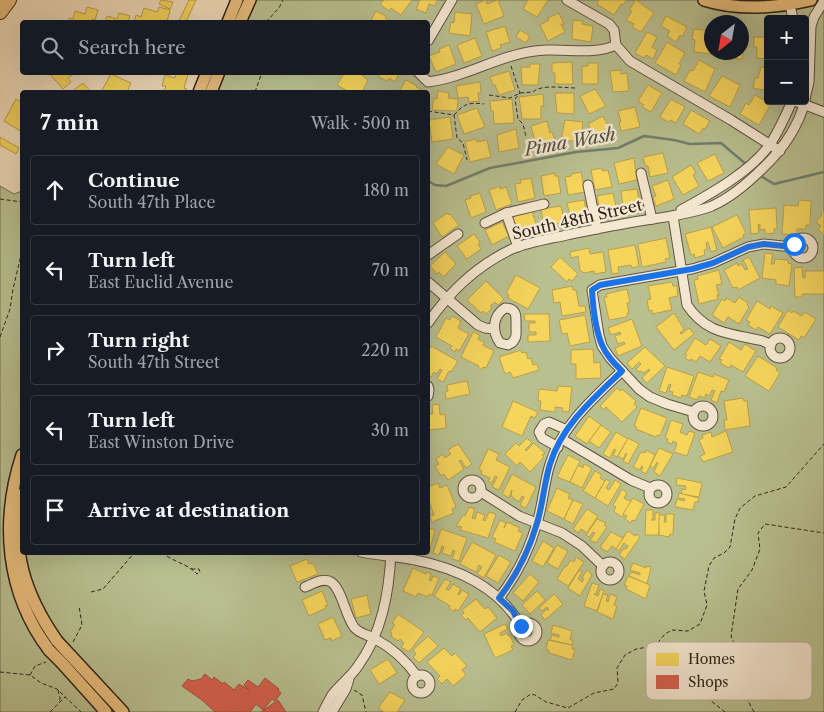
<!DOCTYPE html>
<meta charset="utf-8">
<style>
body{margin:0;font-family:"Libre Caslon Text",serif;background:#242831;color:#f1f3f6}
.controls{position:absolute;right:15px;top:15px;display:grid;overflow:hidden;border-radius:5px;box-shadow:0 5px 20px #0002}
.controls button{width:45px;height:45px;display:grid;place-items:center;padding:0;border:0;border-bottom:1px solid #363941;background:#171b24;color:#f1f3f6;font:25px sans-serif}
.compass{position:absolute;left:704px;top:15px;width:45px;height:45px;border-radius:50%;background:#171b24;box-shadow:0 5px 20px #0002;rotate:211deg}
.stop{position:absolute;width:15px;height:15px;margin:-11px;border:4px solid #1a73e8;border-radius:50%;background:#fff}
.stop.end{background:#1a73e8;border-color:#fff;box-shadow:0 1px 5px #0008}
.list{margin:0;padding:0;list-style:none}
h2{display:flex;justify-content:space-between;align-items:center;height:65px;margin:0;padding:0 20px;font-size:21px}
h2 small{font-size:16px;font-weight:400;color:#9ea1a6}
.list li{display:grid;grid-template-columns:32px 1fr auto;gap:15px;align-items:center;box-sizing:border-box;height:70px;margin:0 10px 10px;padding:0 10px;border:1px solid #363941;border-radius:5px}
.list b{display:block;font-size:19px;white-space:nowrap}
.list p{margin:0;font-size:16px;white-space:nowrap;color:#9ea1a6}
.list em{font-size:16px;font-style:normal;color:#9ea1a6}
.icon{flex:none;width:28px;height:28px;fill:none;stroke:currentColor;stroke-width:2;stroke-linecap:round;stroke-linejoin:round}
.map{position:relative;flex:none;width:824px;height:712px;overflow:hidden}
.search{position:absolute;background:#171b24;box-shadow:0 5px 20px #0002;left:20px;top:20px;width:410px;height:55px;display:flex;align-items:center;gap:12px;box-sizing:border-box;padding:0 18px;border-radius:5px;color:#9ea1a6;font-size:19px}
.panel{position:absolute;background:#171b24;box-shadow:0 5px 20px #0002;left:20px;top:90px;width:410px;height:465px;border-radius:5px}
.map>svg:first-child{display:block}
</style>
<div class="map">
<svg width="824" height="712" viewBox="0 0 824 712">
<rect width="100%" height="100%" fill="#f0dbba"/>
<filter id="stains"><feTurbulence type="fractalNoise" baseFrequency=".004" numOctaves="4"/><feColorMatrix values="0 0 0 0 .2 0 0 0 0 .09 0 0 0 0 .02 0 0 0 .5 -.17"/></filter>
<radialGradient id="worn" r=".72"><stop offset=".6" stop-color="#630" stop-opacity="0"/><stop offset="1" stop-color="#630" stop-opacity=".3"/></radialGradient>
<!-- green -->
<path fill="#b9c090" stroke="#747256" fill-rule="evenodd" d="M256,0H824V712H0V186L14,194L22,191V552H428V92H216L225,73L428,72V22H246ZM768,19H805V101H768ZM712,22H742V52H712Z"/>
<!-- homes -->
<g fill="#f6d55c" stroke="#bba049">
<polygon points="161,0 173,2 170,9 159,4"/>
<polygon points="189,0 196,0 186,22 182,22 179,21"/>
<polygon points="384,0 412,0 401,15 391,8 389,11 380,4"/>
<polygon points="420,0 437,0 435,6 429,4 426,13 416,9"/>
<polygon points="486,0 487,4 498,0 504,16 484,24 476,4"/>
<polygon points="528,0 548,0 537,17 523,9"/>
<polygon points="599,0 626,0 623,5 621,4 614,15 597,4"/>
<polygon points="636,0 654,13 641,32 632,27 634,24 626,20 632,11 629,10"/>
<polygon points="87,7 98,10 95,20 92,19 92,22 68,22 69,18 73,19 75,11 85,14"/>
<polygon points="159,7 170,10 167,22 134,22 136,15 141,17 144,8 157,12"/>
<polygon points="376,11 386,16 385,18 392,22 370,22"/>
<polygon points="455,12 472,14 470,36 449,33 451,22 454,23"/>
<polygon points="119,13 130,16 128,22 105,22 107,16 117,19"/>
<polygon points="559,13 564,24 561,24 565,32 548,41 540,25 549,20 548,18"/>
<polygon points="666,16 687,27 682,37 680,35 676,42 667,36 670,31 661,26"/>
<polygon points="573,20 583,21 582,24 593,26 591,42 572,39"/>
<polygon points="505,26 510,42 500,45 501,48 492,51 486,32"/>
<polygon points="694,29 712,31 712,54 694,52 695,40 692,39"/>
<polygon points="520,30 530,36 526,43 516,37"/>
<polygon points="647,32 657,37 652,47 657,50 653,59 646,55 644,58 635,53"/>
<polygon points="742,35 748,36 747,48 744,47 742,59 723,57 723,52 742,52"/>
<polygon points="754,37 768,37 768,59 757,58 757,47 754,47"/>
<polygon points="475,38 482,56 464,63 457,45"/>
<polygon points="667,42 685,53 679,64 681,65 676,75 655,63"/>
<polygon points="449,45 456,64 436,72 429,56 440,52 439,49"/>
<polygon points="699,60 715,69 705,92 684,81 690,70 693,71"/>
<polygon points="572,62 573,84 555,84 555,73 552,73 552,63"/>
<polygon points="588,63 598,63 598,84 582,84 582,66 588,66"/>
<polygon points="530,64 540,64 538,85 522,85 521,67 530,67"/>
<polygon points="761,67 768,68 768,91 753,88 755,78 758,78"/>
<polygon points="621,70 621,74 627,73 629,91 613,92 610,71"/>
<polygon points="509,71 515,90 499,95 495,85 493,85 490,77"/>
<polygon points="48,72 76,72 68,78 71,82 63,89"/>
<polygon points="177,72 188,74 184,88 187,89 186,92 164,92 166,86 162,86 165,75 175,78"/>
<polygon points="345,72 358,72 368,80 362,92 349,92 337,85"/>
<polygon points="380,72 400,72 395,82 389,78 387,81 378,76"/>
<polygon points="111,74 131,83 127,92 101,92"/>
<polygon points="722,76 740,85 730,107 709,96"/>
<polygon points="406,80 417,86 416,87 426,92 403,92 400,90"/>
<polygon points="480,82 481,93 478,93 479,101 469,102 468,97 458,98 456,86"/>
<polygon points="83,83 91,92 71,92"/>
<polygon points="648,85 662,93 651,112 642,107 644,105 638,101"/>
<polygon points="595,89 606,106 589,114 580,96"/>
<polygon points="438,91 449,93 448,98 458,99 457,111 432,110 434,98 437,99"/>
<polygon points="555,93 574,93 574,114 557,113"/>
<polygon points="543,94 544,106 541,106 541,119 522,119 519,97"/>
<polygon points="755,95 771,104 759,125 740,114 746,103 749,105"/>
<polygon points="16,99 22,103 22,132 4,121"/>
<polygon points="512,99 514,123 494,124 493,111 491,111 490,101"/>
<polygon points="671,99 685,107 676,123 670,120 668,122 660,117"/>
<polygon points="635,107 640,127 621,131 619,122 621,122 618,111"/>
<polygon points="477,108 485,127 464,134 457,115"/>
<polygon points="691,110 710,121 705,129 703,128 699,134 683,124"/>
<polygon points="603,116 608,126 610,125 614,133 597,141 588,124"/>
<polygon points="450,117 453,139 432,142 429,120"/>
<polygon points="565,120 583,122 581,142 561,140"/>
<polygon points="547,121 550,133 552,132 555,140 536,146 531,126"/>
<polygon points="516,129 519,148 499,152 497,135"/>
<polygon points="0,137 19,148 16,154 0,145"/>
<polygon points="476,139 477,142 487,140 491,157 470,162 465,142"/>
<polygon points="448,147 464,155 454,174 436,164"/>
<polygon points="663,153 668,173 650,177 648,166 645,166 643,157"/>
<polygon points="715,154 724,173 708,181 697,163"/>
<polygon points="634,158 637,180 619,184 614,163"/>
<polygon points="691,165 696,173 693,175 699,186 683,195 672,177"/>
<polygon points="602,168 602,171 608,170 612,187 595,190 591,170"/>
<polygon points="581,172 585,192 568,195 565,177 571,176 571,174"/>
<polygon points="555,173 555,176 558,176 561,193 544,196 541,176"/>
<polygon points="531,178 535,198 518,202 515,184 521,183 520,180"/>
<polygon points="668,180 674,199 656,206 653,197 656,196 652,186"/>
<polygon points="500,186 500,189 506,187 512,204 496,210 489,190"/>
<polygon points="637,189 639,200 642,199 643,209 624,212 621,191"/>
<polygon points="480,193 486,212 471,218 465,200 471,198 470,196"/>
<polygon points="613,193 617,211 611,212 611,215 601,217 597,196"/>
<polygon points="584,200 588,220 577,222 577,219 571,220 567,203"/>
<polygon points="799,200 811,201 810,225 806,225 806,229 797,229 797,235 782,234 784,205 798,206"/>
<polygon points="561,206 563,216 561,217 562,223 544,226 541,209"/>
<polygon points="776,208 777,229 774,229 774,233 765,234 765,229 760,230 760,224 758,225 759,233 751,234 749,210"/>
<polygon points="532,211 537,227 519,232 518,226 515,227 512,217"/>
<polygon points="824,211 824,235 818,229 821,226 816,222 822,215 821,214"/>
<polygon points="447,213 449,215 450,214 459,225 442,237 433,223"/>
<polygon points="737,215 746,233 743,235 744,237 723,248 712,227"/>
<polygon points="502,222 509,236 492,245 485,230"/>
<polygon points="711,227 717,250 711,252 708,242 706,243 707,249 704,250 705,255 695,258 694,254 691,255 685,234"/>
<polygon points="474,234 480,242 478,244 481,249 467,259 457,246"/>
<polygon points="666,238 670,258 665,259 666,262 642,267 638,244"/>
<polygon points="635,245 639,266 632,268 631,265 618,267 619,273 612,274 608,250"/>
<polygon points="589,248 590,254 603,252 606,272 594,274 594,271 584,273 580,270 578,256 571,258 570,252"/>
<polygon points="445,252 456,264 443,277 439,272 437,274 430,266"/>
<polygon points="765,253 773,254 771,264 774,264 775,259 788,260 788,263 792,264 789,286 776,284 776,280 762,278"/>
<polygon points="560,257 578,274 572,281 569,279 567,282 551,267"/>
<polygon points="749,257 760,278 738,290 737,287 733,288 724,270 737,263 738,266 742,264 745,270 748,269 743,260"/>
<polygon points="802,267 803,278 805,278 805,271 824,271 824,294 802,294 802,297 795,297 794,268"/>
<polygon points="719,270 722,284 716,285 719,295 717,295 718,299 699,304 694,280 698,279 697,276"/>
<polygon points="516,275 540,288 528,309 508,298 509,295 506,293"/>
<polygon points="486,281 504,299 498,305 495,302 490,306 492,308 486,314 483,311 481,313 467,300"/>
<polygon points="672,282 673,286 677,286 678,296 669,298 672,310 652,314 652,310 649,311 647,300 651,299 648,286"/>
<polygon points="572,286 573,290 576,290 579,306 585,306 586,312 562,316 560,302 554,303 552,290"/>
<polygon points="627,289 630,302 627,303 629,313 627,313 627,317 609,320 604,297 607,297 606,294"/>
<polygon points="739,297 748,303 747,305 749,307 739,324 728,317 724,323 712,315 722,299 725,301 727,298 735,303"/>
<polygon points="757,301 770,309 771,306 783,313 770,334 758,327 756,330 748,325 750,322 746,320"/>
<polygon points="788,310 792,313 793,311 802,316 804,312 816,319 804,338 801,336 799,340 778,327"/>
<polygon points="674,313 684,329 680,333 681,334 689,328 694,334 674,350 656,327"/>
<polygon points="524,314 549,314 550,341 528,342 528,335 536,335 536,332 529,332 529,323 535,323 535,321 525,321"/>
<polygon points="585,315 590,342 570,346 567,333 562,334 559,320"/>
<polygon points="452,316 461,321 458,328 469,334 459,351 456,349 455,352 450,349 452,346 436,337 446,318 450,320"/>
<polygon points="632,319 642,346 618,356 615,348 625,344 624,342 618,344 615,336 621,334 620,332 611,335 608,328"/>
<polygon points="473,332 480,335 478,339 484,342 483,345 494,351 486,368 483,367 482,370 478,367 479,366 461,357"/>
<polygon points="695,338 706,345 710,339 721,346 710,362 700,356 696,362 691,359 690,361 685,358 687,355 685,354"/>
<polygon points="729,342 741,350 745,344 756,351 743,372 731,365 729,368 720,363 722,360 719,359"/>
<polygon points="431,346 458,361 451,372 449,371 443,382 437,379 442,370 440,369 437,374 434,372 431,377 428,375 428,353"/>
<polygon points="645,347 665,366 647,383 642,378 650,370 649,369 644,373 641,371 639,372 636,369 641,364 639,362 632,369 627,363"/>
<polygon points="593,349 594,363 600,362 601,378 576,379 576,364 571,364 571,350"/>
<polygon points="521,350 522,353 526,352 528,359 531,358 533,365 537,364 539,370 513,378 510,372 505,374 499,357"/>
<polygon points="758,356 777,368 776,370 780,373 769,391 745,376"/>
<polygon points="667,367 694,376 687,396 682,395 681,398 672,395 673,392 669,391 671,385 669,384 666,393 659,391"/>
<polygon points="698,372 713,377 714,374 729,380 724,392 721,391 717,403 711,400 715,391 712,390 710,396 706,394 705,398 699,396 697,400 689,397"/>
<polygon points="467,381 470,394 446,399 445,392 448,391 447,385"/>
<polygon points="558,386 572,387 569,412 562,411 563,408 555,407 555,412 540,410 541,401 538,401 539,389 557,391"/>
<polygon points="617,388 620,391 622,389 636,401 634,404 637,407 622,422 606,407 604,410 600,406"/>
<polygon points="743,398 744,401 747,401 750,426 725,430 724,420 727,420 724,401"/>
<polygon points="513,401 538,412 535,418 531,416 522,436 502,427"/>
<polygon points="439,404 440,415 445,414 446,428 429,430 430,434 428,434 428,408 429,408 430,414 433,414 432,405"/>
<polygon points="641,408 667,418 660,436 657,435 656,437 636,429 637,427 634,426"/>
<polygon points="589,416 601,425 587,444 575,436"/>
<polygon points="671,420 683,424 680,432 687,435 689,431 695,433 687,456 674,452 677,443 673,441 672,444 667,442 668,439 665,438"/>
<polygon points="601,425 611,432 599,448 589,441"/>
<polygon points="726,431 733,452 703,462 700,456 705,454 699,440 703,438 702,435 711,432 712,437"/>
<polygon points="616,432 628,439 617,457 613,455 616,450 614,449 610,458 603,454"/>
<polygon points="527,438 532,443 525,450 526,451 534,443 545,453 542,455 544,457 530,472 520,462 517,466 505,454 516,443 519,446"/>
<polygon points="628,438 639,444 628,464 623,461 627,454 626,453 623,459 618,456"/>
<polygon points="458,444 472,464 466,468 461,460 459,461 464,469 448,480 444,474 441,476 435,466 439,464 436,459 443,454 445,458 451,454 448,450"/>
<polygon points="659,448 673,454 660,476 654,472 658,463 657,462 654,468 650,466"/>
<polygon points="488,449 499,454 496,460 510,467 499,490 492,487 497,477 495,476 492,483 488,481 490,478 481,474 482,471 479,469"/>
<polygon points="646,450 655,455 646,474 641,471 643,467 642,466 640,470 633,467 641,452 645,453"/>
<polygon points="568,455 580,461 570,482 557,477"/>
<polygon points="584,464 592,468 582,488 570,482 578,465 583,468"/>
<polygon points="595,471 602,475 600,478 605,481 595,498 583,491"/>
<polygon points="512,474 536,487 526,508 520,505 524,497 522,496 519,502 511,496 512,490 509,498 502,494"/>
<polygon points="677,478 702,483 699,497 681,494 682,489 685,490 686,486 676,485"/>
<polygon points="606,479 610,482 606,488 609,490 615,480 621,484 608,506 595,498"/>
<polygon points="438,483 440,488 447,485 456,507 452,509 454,513 432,522 430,516 434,515 428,497 428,487"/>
<polygon points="557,488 570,494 568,498 573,500 564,519 547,511"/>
<polygon points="622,489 627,493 624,498 631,502 622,517 616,513 614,511 616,507 613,505"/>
<polygon points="679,493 699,498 698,502 695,502 693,510 675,507 677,499 684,501 685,499 678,498"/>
<polygon points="633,498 644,504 635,521 632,520 631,523 625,519 627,516 623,514"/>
<polygon points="573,500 583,504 573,524 564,519"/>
<polygon points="469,507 475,509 472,518 475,519 477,512 485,515 483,520 485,521 489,512 496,514 488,538 460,530 462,527 456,526 463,515 465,516"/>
<polygon points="587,509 598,516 587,533 581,529 579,533 573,529"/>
<polygon points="646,510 653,510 653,518 651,520 655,520 655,513 660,513 659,535 645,535"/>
<polygon points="666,514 674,514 673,534 670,534 669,537 659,535 659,515 665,515 664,522 666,522"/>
<polygon points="597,519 606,523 604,525 607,527 596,543 590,540 595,533 593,532 589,537 586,535"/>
<polygon points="500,520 506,523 504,528 507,522 520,528 518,531 523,533 515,551 494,542 496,539 492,537"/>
<polygon points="428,528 435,530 429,554 424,552 428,552"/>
<polygon points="441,529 467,538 459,561 452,559 455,551 453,550 451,556 442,553 444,547 442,546 439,555 433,553"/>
<polygon points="628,531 635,536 636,534 640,537 625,559 619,555 624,548 626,549 628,546 624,543 619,551 616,548"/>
<polygon points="611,532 623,538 616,549 612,546 607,552 600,547"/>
<polygon points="543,541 554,548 543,567 532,561"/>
<polygon points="472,542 496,555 484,578 477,574 482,567 479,565 476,572 460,564"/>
<polygon points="557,545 568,551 558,569 547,563"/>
<polygon points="499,555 511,562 498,583 486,576"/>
<polygon points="576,557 584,562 568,586 557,579 565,566 566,567 571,560 574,562"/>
<polygon points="307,559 309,564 313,563 318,574 297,582 290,566"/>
<polygon points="633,563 646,568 646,566 651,567 647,584 629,576 631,572 640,575 640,573 630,570"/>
<polygon points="413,568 426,574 427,572 431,574 429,580 431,581 433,576 439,578 432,595 429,594 428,597 418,593 416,597 403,591"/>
<polygon points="579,570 582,572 578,579 582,582 584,579 582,578 587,570 592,575 580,596 568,588"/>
<polygon points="530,574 539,582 523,601 513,593"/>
<polygon points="628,576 650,585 646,599 626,589 627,586 624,585"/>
<polygon points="445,579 451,582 446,589 449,590 453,584 461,589 458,594 459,595 462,590 469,594 458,611 455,609 454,612 449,608 450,606 434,596"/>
<polygon points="592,583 599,585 596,594 594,594 598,596 600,589 604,591 597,611 584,606"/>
<polygon points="322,591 328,605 325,606 326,608 309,616 302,600"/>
<polygon points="537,591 545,600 530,614 522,605"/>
<polygon points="554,594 563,604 545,620 541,615 547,609 549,610 547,607 542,611 539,608"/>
<polygon points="603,594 608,595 606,601 608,602 610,594 617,597 614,605 617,606 613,619 597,612"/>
<polygon points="367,595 371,614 356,618 351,599"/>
<polygon points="476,599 485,609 488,607 497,618 480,632 468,618 466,620 461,615 464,613 462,610"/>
<polygon points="398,614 424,632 409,652 401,647 404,643 400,639 398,641 391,636 392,633 390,632 395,625 392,623"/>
<polygon points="333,617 342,636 332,641 331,638 325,640 318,624"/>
<polygon points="505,624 508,629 500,633 501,636 507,633 508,636 510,635 514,645 511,646 513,650 495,658 484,634"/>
<polygon points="553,625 572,631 570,640 573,640 572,645 550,640 552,635 559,637 559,635 551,633"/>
<polygon points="428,636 438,646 419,663 413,657 416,654 413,650"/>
<polygon points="548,640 572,645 572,649 575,649 572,660 549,653 549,650 546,649"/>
<polygon points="444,648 452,656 455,653 467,666 462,670 466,675 453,686 447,679 442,684 437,679 440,676 427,662"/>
<polygon points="388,659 397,673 379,684 370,670"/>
<polygon points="390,692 405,700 397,712 384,712 378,708"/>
</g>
<!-- shops -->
<g fill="#d6604d" stroke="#a44e3e">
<polygon points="205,674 212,680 214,677 223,684 224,682 234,690 239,684 249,690 244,685 248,680 258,687 265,678 279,689 278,690 281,693 275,701 272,699 263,710 256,704 250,712 215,712 202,700 182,686 188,679 192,681 201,679"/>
<polygon points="278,700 286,712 261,712"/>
</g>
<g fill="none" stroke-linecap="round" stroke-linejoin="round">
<!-- stream -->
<g stroke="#707f71" stroke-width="2.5">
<polyline points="759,175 774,184 824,172"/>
<polyline points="428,181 435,185 446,186 490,168 576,152 618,148 644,136 674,140 690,144 721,143 747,165"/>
</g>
<!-- minor casing -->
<g stroke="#605244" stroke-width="11">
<g id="minor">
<polyline points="567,0 609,24 614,30 616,45 630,61 731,120 780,151"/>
<polyline points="789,0 793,19"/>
<polyline points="428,41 452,0"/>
<path d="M418,72L428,82C469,77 505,51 547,50C570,49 594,55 616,45"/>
<polyline points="805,99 809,82 811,26 814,17 824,1"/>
<polyline points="795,101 824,112"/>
<polyline points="641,173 652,219"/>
<polyline points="588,185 597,229"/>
<path d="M681,210C710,194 752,171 771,143C779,130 786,115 792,101"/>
<path d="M673,216L687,305C707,335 731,333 763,341L771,345"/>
<polyline points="485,223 506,213"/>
<circle cx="803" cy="248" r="10"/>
<polyline points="518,247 506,213 544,204"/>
<polyline points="428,255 458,234"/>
<polyline points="428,282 478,325 485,328 494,329"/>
<path d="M505,308C518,308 516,318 516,328C516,332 517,337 514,340C513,343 511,343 508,345L500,343C492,332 492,316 505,308Z"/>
<path d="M428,323C450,291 476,266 512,249C529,242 549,239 567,235C596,229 624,223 653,219C671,216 695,213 712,206C732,197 748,183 763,168C783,149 798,128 805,101"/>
<circle cx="780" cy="348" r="10"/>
<polyline points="428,386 429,390 428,396"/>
<circle cx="703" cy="416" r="10"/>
<polyline points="694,412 667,404 650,397 639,389 610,358 602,346 599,335 592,290 600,285 692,269 713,263 748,247 764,244 793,247"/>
<polyline points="562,439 631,480 650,488"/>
<polyline points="558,447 542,438 539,432 544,424 549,422 567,430"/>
<circle cx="472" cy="489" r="9"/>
<circle cx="658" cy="494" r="9"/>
<polyline points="481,492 519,516 562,533 582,546 603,566"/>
<path d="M361,552C379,556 398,556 415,560C457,568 500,588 521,626"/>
<circle cx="610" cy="571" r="9"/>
<path d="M305,587C313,584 323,577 331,582C342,589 345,615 354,627C359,634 370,635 377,640C394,649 406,661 417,676"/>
<path d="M499,598C517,575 529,551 537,523C543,504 544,483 550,464C562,425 594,398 622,371"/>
<circle cx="528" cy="632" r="9"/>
<circle cx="421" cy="684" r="9"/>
<path d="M323,712C326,706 329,700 332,695C340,684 351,677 358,666C382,633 389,593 391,553"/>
<polyline points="332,712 346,689 349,679"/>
</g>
</g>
<!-- major casing -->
<g stroke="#30241c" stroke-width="14">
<g id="major">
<path d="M704,0C739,11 776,8 811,0"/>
<polyline points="228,22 237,0"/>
<polyline points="240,22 250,0"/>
<polyline points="199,92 207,72"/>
<polyline points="211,92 219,72"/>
<path d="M22,455C0,522 6,593 49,650"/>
<path d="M22,494C10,550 25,595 57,641"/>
<polyline points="71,656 123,712"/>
<polyline points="62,663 106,712"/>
</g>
</g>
<!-- highway casing -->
<g stroke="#30241c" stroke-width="16">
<polyline id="highway" points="0,12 9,0"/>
</g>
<!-- path -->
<g stroke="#30241c" stroke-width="1" stroke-dasharray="4 2.5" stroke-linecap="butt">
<polyline points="266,22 279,8 283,0"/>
<polyline points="511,66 520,93 515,99 518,119 523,124 526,137"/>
<polyline points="255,92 262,72"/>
<path d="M489,95L510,98L520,93L533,92C541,84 564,88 576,88"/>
<polyline points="428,111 454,115 457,138 463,143 467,160"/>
<path d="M454,115C464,104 468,102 484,104"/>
<polyline points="0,199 22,202"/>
<polyline points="0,337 10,309 13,289 22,251"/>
<path d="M162,552C172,562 187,563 197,574L200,572L199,569H191"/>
<polyline points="91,592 103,589 135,552"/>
<polyline points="73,642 82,625 79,606"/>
<polyline points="0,672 30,675 41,683 57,689 81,712"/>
<polyline points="30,675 35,666 46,662"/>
<polyline points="680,679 700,692 725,712"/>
<polyline points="58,690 60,698 59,703"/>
<polyline points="354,690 362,695 366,712"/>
<polyline points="50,712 65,697"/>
<polyline points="515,712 522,700 531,694 535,695 546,702 568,708 594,693 614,689 618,683 617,668 625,655 636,649 655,646 665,634 672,630 688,631 700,624 707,605 704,591 709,566 714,558 724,553 730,547 735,519 740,508 755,496 786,487 824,444"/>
<polyline points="754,712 748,701 741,658 731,636 738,589 752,570 760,549 758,533 765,524 824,533"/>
</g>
<!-- minor -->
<use href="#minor" stroke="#f5e8d2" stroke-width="9"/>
<!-- major -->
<use href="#major" stroke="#e8be7d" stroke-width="11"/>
<!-- highway -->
<use href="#highway" stroke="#e8be7d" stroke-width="14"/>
<!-- major-bridge casing -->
<g stroke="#30241c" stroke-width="14" stroke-linecap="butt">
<g id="major-bridge">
<polyline points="57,641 71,656"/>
<polyline points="49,650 62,663"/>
</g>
</g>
<!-- major-bridge -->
<use href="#major-bridge" stroke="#e8be7d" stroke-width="11"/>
</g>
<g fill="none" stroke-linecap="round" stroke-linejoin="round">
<!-- route -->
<path stroke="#1a73e8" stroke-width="6" d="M521,626L513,611L499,598C517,575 529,551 537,523C543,504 544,483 550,464C562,425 594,398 622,371C614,363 606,355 602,345C595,329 593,307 592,290L600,285L692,269L713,263L748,247L764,244L793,247L794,244"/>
</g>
<g text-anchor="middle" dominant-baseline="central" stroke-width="5" stroke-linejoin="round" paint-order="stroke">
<!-- street labels -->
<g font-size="16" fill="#30241c" stroke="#f5e8d2">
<text transform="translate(577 219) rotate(-13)">South 48th Street</text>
</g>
<!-- water labels -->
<g font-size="18" font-style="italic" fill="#505246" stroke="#f5e8d2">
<text transform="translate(570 142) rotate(-10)">Pima Wash</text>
</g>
</g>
<!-- legend -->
<rect x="646" y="642" width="166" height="58" rx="8" fill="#f5e8d2" stroke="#baad9b" stroke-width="1"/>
<rect x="656" y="653" width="23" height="13" fill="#f6d55c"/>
<rect x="656" y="675" width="23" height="14" fill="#d6604d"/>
<g font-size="14" fill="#30241c">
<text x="688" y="664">Homes</text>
<text x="688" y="687">Shops</text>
</g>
<rect width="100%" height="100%" filter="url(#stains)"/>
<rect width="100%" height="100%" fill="url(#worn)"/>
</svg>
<div class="controls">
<button>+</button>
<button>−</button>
</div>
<svg class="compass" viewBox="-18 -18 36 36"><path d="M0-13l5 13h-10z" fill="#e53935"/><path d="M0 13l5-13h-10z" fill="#9ea1a6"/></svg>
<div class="stop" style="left:794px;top:244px"></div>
<div class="stop end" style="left:521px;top:626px"></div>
<div class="search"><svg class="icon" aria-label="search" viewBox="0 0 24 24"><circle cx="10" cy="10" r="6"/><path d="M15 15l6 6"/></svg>Search here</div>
<section class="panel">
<h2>7 min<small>Walk · 500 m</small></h2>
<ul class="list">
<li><svg class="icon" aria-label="ahead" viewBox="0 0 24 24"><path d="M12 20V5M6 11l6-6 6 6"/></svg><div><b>Continue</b><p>South 47th Place</p></div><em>180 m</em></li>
<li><svg class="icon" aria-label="left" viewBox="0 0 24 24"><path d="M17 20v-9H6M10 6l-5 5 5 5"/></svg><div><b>Turn left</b><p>East Euclid Avenue</p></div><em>70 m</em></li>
<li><svg class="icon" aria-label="right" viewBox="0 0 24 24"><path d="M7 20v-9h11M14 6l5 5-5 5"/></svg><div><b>Turn right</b><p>South 47th Street</p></div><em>220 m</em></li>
<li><svg class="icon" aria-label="left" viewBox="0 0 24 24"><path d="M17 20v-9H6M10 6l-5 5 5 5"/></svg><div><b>Turn left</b><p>East Winston Drive</p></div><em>30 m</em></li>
<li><svg class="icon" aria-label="arrive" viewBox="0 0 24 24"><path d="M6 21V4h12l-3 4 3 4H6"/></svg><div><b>Arrive at destination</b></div></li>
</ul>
</section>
</div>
